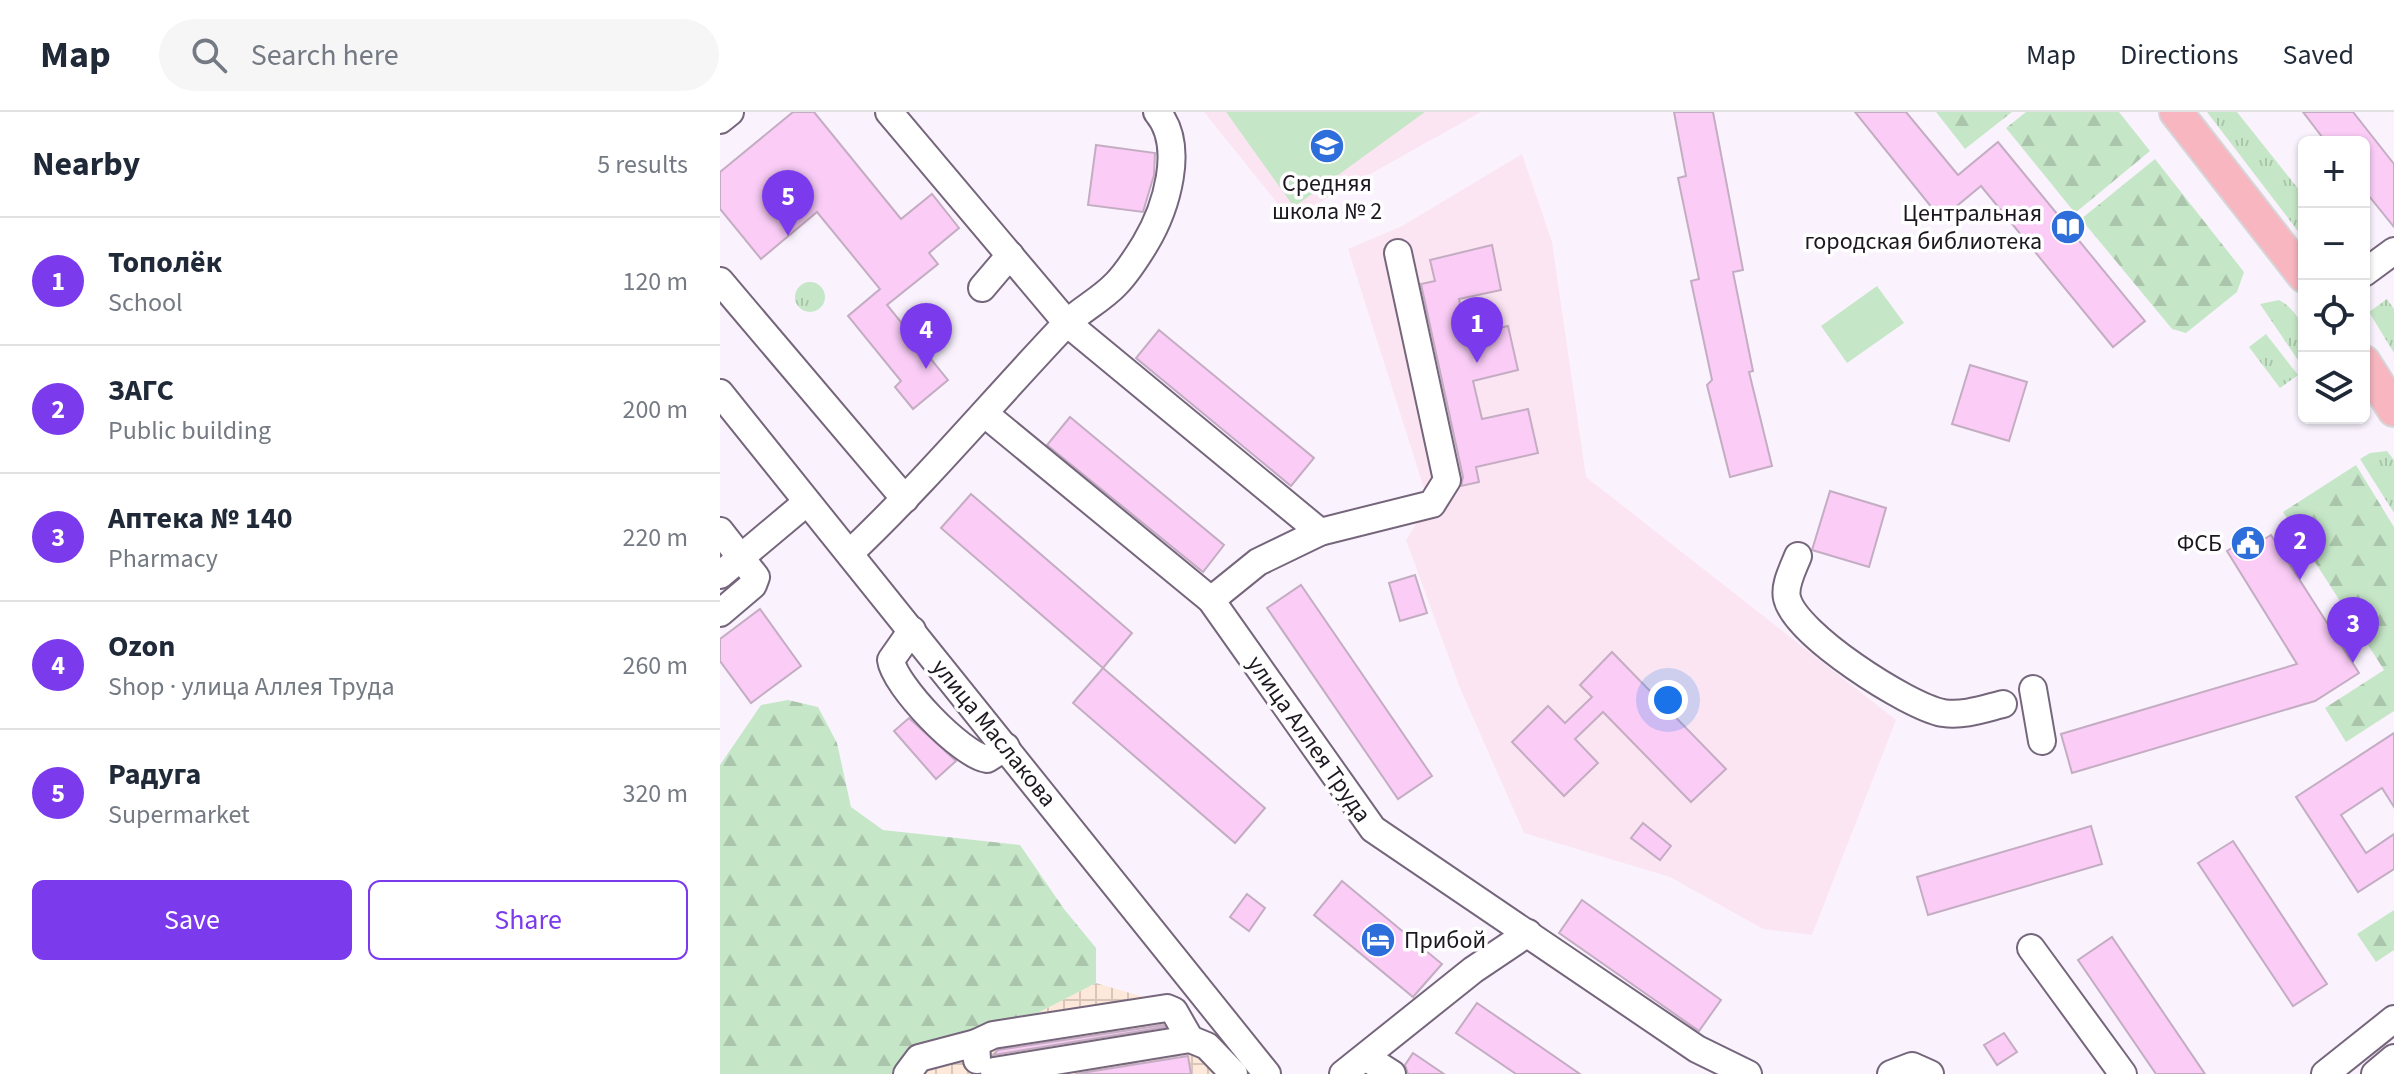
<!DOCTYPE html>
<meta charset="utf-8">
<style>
body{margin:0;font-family:"Source Sans 3",sans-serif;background:#f6f6f7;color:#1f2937}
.controls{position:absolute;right:24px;top:24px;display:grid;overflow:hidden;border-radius:12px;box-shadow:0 2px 6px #0004}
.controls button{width:72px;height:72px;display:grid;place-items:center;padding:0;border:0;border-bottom:2px solid #e0e1e3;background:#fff;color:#1f2937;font:40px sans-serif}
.you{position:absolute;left:948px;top:588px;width:28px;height:28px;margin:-20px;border:6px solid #fff;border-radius:50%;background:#1a73e8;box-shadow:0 0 0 12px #1a73e833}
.badge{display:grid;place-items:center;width:52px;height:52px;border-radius:50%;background:#7c3aed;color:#fff;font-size:26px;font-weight:700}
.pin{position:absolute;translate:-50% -66px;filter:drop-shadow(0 2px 4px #0008)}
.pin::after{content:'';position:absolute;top:42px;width:28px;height:24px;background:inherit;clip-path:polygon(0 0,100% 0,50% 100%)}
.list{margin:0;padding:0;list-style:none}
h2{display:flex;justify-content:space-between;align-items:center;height:104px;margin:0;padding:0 32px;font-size:34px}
h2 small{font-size:26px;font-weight:400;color:#747a83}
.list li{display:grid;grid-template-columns:52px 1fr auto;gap:24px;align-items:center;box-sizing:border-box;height:128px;padding:0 32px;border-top:2px solid #e0e1e3}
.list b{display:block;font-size:30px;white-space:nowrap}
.list p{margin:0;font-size:26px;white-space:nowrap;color:#747a83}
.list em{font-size:26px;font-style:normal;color:#747a83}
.actions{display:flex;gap:16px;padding:24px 32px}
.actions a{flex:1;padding:18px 0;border:2px solid #7c3aed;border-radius:12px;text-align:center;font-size:28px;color:#7c3aed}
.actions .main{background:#7c3aed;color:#fff}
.icon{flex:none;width:44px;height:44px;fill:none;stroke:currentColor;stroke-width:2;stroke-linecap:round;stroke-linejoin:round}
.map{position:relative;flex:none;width:1674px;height:962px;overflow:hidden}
header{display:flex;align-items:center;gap:48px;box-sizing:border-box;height:112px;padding:0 40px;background:#fff;border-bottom:2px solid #e0e1e3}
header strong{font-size:38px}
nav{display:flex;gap:44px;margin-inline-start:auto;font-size:28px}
.search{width:560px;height:72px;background:#f6f6f7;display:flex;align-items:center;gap:20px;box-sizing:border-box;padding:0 28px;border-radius:44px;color:#747a83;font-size:30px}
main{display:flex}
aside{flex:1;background:#fff}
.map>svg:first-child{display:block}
</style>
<header>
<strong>Map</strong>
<div class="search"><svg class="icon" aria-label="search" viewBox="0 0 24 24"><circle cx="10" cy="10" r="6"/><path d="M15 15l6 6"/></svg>Search here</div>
<nav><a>Map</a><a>Directions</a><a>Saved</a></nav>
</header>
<main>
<aside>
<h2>Nearby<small>5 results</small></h2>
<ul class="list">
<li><span class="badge">1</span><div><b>Тополёк</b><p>School</p></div><em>120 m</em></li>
<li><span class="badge">2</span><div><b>ЗАГС</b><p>Public building</p></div><em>200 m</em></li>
<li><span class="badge">3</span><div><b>Аптека № 140</b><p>Pharmacy</p></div><em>220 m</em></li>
<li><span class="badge">4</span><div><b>Ozon</b><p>Shop · улица Аллея Труда</p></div><em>260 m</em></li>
<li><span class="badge">5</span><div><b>Радуга</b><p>Supermarket</p></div><em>320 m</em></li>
</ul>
<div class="actions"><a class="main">Save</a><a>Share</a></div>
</aside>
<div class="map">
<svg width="1674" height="962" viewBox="0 0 1674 962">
<defs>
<pattern id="industrial-grid" width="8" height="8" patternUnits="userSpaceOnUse" patternTransform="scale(2)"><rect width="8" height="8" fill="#fde8da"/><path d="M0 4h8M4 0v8" fill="none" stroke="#d8c6bb"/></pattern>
<pattern id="grass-tufts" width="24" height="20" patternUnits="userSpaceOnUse" patternTransform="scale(2)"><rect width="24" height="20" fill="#c6e7c7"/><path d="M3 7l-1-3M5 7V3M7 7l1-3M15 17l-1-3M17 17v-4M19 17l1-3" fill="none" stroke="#aac5ab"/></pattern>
<pattern id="forest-firs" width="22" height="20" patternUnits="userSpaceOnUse" patternTransform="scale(2)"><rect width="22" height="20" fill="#c6e7c7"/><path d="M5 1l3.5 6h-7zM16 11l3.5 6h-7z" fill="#aac5ab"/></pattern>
</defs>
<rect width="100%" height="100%" fill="#faf3fe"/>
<!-- industrial -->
<polygon fill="url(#industrial-grid)" points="376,871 454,894 496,962 179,962 304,908"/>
<!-- education -->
<g fill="#fce5f2">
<polygon points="484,0 761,0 570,107"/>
<polygon points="802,42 832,130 866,365 1176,608 1092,823 1043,817 950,765 804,721 740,576 686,428 709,392 628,137 682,114"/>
</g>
<!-- grass -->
<g fill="url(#grass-tufts)">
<polygon points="1487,0 1517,0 1584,84 1584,127"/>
<circle cx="90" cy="185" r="15"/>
<polygon points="1667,187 1674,197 1674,241 1649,200"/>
<path d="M1559,188C1588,205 1584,227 1584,257L1540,192Z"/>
<polygon points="1546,222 1578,263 1560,276 1529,235"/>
<polygon points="1667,339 1674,348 1674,401 1640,347 1650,341"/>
</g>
<!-- forest -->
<g fill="url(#forest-firs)">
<polygon points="1216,0 1292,0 1245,37"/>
<polygon points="1306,0 1399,0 1430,39 1355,101 1286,16"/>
<polygon points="1435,47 1524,160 1517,180 1466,221 1452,217 1361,107"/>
<polygon points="1636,353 1674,415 1674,599 1626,630 1605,596 1664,558 1563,400"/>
<polygon points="68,588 98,595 117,631 131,695 163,718 300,733 344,797 376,836 376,871 304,908 179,962 0,962 0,653 41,593"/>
<polygon points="1674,798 1674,838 1656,850 1637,822"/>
</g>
<!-- park -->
<g fill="#c6e7c7">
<polygon points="506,0 705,0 574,95"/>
<polygon points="1157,174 1184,211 1127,251 1101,214"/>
</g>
<!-- building -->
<g fill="#faccf6" stroke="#c4adc2" stroke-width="2">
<polygon points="73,0 94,0 181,107 212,82 239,116 209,141 218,152 167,193 228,268 193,297 175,275 181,269 128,204 160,177 97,100 41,147 0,97 0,60"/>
<polygon points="954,0 993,0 1023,158 1013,160 1033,259 1029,260 1052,354 1010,365 987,273 992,268 971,169 979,167 958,66 966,64"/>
<polygon points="1135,0 1186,0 1238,63 1278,30 1425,209 1393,235 1261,74 1221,107"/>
<polygon points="1583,0 1633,0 1674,52 1674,115 1644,78 1644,30 1606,30"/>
<polygon points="376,33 435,41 434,63 423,100 368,93"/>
<polygon points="772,133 781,178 739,187 747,223 788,214 798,258 753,269 762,307 808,297 818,341 756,355 759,370 741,374 743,365 701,172 715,169 710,148"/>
<polygon points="439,218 594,346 571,374 416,246"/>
<polygon points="1250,253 1307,270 1289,329 1232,312"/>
<polygon points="350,305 504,433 483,460 327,333"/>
<polygon points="1110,379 1166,396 1149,455 1092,438"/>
<polygon points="251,382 412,521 383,556 221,416"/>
<polygon points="1551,423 1639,561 1595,589 1352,661 1341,622 1577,552 1507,439 1526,427 1531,435"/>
<polygon points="695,463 707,501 680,509 669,471"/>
<polygon points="581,473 712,664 678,687 547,496"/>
<polygon points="40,497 81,554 31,591 0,549 0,527"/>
<polygon points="892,540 1006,657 971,690 883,600 855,627 878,651 844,684 792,630 828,594 845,611 872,585 860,573"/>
<polygon points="383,556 545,696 515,731 353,591"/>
<polygon points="189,606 236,649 216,667 174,619"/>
<polygon points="1674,621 1674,695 1662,676 1621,703 1646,741 1674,722 1674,757 1638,780 1576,685"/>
<polygon points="923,711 951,734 940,748 911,726"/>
<polygon points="1371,714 1382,752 1208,803 1197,765"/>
<polygon points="1513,729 1607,872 1573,894 1478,751"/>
<polygon points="622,769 722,852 693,885 594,803"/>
<polygon points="527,782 545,796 529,819 510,805"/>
<polygon points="862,788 1001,888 979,919 839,821"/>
<polygon points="1392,825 1485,962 1436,962 1358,848"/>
<polygon points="757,891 860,962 796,962 736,921"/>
<polygon points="443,913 445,915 273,943 278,938"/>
<polygon points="1284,921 1297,940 1277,953 1264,933"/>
<polygon points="693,941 724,962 688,962 685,953"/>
<polygon points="468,944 471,962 355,962"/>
</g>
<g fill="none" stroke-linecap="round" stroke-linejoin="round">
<!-- minor casing -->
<g stroke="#75667c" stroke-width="30">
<g id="minor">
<polyline points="169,0 347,211 600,420"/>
<polyline points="0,8 10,0"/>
<polyline points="1644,161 1674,139"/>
<polyline points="0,169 185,387"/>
<polyline points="262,176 290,143"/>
<polyline points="0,281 547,962"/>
<polyline points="265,302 491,488 653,717 977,937 1028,962"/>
<polyline points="0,419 36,465 33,473 0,501"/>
<path d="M130,441C206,369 272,290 344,214C360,198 381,188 396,172C407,161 417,145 425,132C446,97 466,34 437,0"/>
<path d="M1078,444C1073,457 1064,473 1067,486C1075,522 1187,594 1223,601C1244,604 1263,597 1283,592"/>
<polyline points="0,463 87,390"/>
<polyline points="491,488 538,450 600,420 712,392 727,368 678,141"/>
<path d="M192,518L171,548C174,573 241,643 267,647L286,635"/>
<polyline points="1313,577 1322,629"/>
<polyline points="1311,836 1403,962"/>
<polyline points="256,931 273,923 447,896 454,899 470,927 487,934 514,962"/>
<polyline points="647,946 672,962"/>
<polyline points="274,959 470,927"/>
<polyline points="187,962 199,946 256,931 257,948"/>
<polyline points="623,962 753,858 808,821"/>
<polyline points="1171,962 1192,954 1210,962"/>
<polyline points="1605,962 1674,907"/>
<polyline points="1655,962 1674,946"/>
</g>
</g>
<!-- major casing -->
<g stroke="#d6d5d7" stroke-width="36">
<g id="major">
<polyline points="1456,0 1584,164"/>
<polyline points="1644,250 1674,298"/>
</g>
</g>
<!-- minor -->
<use href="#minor" stroke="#fff" stroke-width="26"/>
<!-- major -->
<use href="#major" stroke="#f7b6c0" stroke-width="32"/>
</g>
<!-- icons -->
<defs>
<g id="school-disc" transform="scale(1.8)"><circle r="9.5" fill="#2e6edb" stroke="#fff"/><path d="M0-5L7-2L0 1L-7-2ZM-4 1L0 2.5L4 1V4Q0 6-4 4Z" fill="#fff"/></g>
<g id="library-disc" transform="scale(1.8)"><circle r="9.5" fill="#2e6edb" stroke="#fff"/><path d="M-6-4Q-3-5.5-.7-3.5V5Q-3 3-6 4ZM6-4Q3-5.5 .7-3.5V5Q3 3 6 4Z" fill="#fff"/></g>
<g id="civic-disc" transform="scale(1.8)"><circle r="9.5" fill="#2e6edb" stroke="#fff"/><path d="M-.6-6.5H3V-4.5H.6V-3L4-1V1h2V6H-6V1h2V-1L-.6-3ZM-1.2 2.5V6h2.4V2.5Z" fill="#fff"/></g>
<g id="hotel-disc" transform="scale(1.8)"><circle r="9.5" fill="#2e6edb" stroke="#fff"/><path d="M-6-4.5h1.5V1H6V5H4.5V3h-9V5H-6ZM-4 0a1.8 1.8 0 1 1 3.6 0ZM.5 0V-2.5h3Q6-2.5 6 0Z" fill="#fff"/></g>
</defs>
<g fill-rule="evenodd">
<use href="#school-disc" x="607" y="34"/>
<use href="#library-disc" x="1348" y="115"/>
<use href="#civic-disc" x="1528" y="431"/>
<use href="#hotel-disc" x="658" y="828"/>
</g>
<g text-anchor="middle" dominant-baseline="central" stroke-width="7" stroke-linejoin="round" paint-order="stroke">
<!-- poi labels -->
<g font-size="24" fill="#1d1720" stroke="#fff" text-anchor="end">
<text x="607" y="71" text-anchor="middle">Средняя<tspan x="607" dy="28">школа № 2</tspan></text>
<text x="1322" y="101">Центральная<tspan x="1322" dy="28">городская библиотека</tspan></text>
<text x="1502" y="431">ФСБ</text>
<text x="684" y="828" text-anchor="start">Прибой</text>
</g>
<!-- street labels -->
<g font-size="24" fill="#1d1720" stroke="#fff">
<text transform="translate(274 621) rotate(51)">улица Маслакова</text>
<text transform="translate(589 627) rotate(55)">улица Аллея Труда</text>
</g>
</g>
</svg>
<div class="controls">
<button>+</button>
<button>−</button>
<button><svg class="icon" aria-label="locate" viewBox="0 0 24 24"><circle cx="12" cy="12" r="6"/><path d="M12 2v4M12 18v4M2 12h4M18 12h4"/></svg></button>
<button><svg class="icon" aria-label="layers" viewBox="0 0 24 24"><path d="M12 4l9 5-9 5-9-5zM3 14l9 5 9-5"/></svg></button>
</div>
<div class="you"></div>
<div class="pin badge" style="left:757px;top:251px">1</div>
<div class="pin badge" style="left:1580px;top:468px">2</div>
<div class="pin badge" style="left:1633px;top:551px">3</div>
<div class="pin badge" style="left:206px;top:257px">4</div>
<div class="pin badge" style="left:68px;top:124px">5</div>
</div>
</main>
